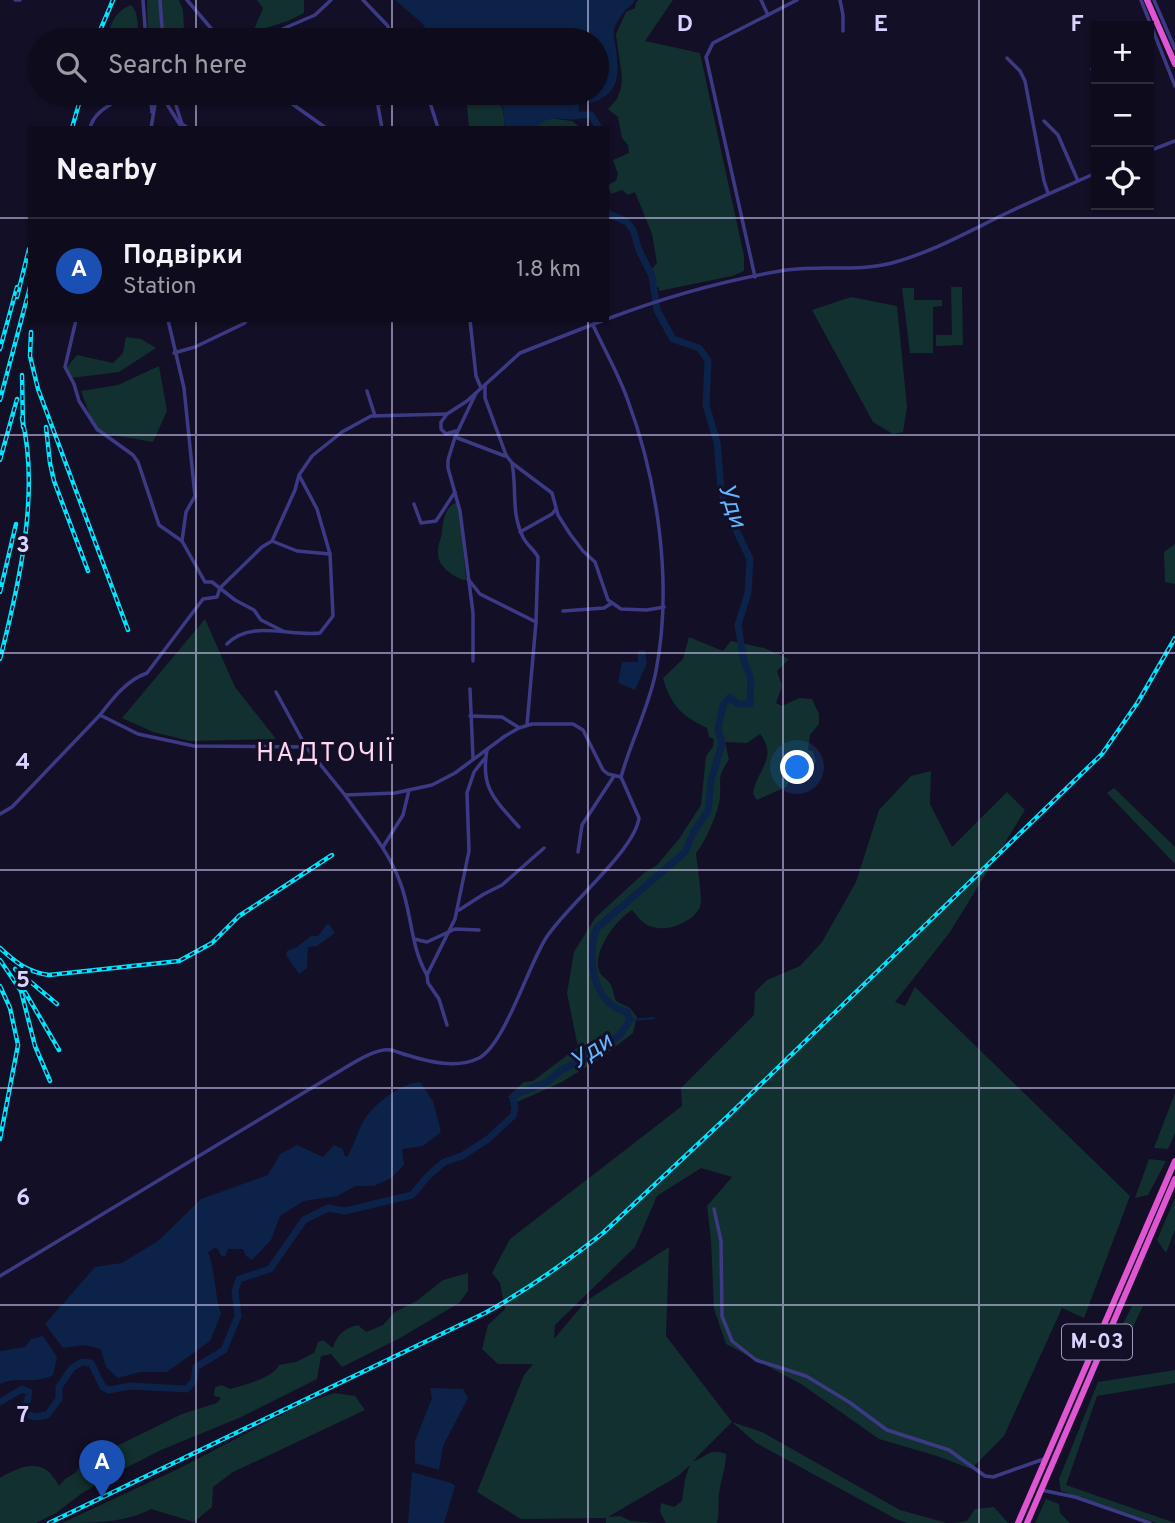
<!DOCTYPE html>
<meta charset="utf-8">
<style>
body{margin:0;font-family:Overpass,sans-serif;background:#1c1929;color:#f1f3f6}
.controls{position:absolute;right:21px;top:21px;display:grid;overflow:hidden;border-radius:0px;box-shadow:0 2px 5px #0004}
.controls button{width:63px;height:63px;display:grid;place-items:center;padding:0;border:0;border-bottom:2px solid #2e2b3b;background:#0e0b1c;color:#f1f3f6;font:35px sans-serif}
.you{position:absolute;left:798px;top:768px;width:24px;height:24px;margin:-18px;border:5px solid #fff;border-radius:50%;background:#1a73e8;box-shadow:0 0 0 10px #1a73e833}
.badge{display:grid;place-items:center;width:46px;height:46px;border-radius:50%;background:#00e5ff;color:#fff;font-size:23px;font-weight:700}
.pin{position:absolute;translate:-50% -58px;filter:drop-shadow(0 2px 4px #0008)}
.pin::after{content:'';position:absolute;top:37px;width:24px;height:21px;background:inherit;clip-path:polygon(0 0,100% 0,50% 100%)}
.list{margin:0;padding:0;list-style:none}
h2{display:flex;justify-content:space-between;align-items:center;height:91px;margin:0;padding:0 28px;font-size:30px}
h2 small{font-size:23px;font-weight:400;color:#9b9ba3}
.list li{display:grid;grid-template-columns:46px 1fr auto;gap:21px;align-items:center;box-sizing:border-box;height:105px;padding:0 28px;border-top:2px solid #2e2b3b}
.list b{display:block;font-size:26px;white-space:nowrap}
.list p{margin:0;font-size:23px;white-space:nowrap;color:#9b9ba3}
.list em{font-size:23px;font-style:normal;color:#9b9ba3}
.icon{flex:none;width:38px;height:38px;fill:none;stroke:currentColor;stroke-width:2;stroke-linecap:round;stroke-linejoin:round}
.map{position:relative;flex:none;width:1175px;height:1523px;overflow:hidden}
.search{position:absolute;background:#0e0b1c;box-shadow:0 2px 5px #0004;left:28px;top:28px;width:581px;height:77px;display:flex;align-items:center;gap:18px;box-sizing:border-box;padding:0 24px;border-radius:38px;color:#9b9ba3;font-size:26px}
.panel{position:absolute;background:#0e0b1c;box-shadow:0 2px 5px #0004;left:28px;top:126px;width:581px;height:196px;border-radius:0px}
.map>svg:first-child{display:block}
</style>
<div class="map">
<svg width="1175" height="1523" viewBox="0 0 1175 1523">
<rect width="100%" height="100%" fill="#130f26"/>
<!-- green -->
<g fill="#12302f">
<polygon points="147,0 179,0 183,10 184,29 174,40 148,40"/>
<polygon points="257,0 304,0 304,13 288,21 253,32 263,8"/>
<polygon points="639,0 673,0 645,41 700,53 744,256 744,271 732,276 659,291 659,287 656,288 651,270 657,263 652,234 635,192 628,195 622,190 611,194 607,185 616,181 618,174 613,160 629,153 628,145 622,138 618,117 608,109 617,99 621,88 622,77 616,34 626,12 635,8 636,2"/>
<path d="M131,5C139,12 138,29 138,40H106C111,24 114,12 131,5Z"/>
<path d="M466,93H483L485,98C505,102 503,109 505,128H469Z"/>
<polygon points="549,118 572,121 581,128 536,128 541,122"/>
<polygon points="951,287 962,287 963,345 936,346 936,335 952,335"/>
<polygon points="902,288 914,288 914,300 942,300 942,306 933,307 933,353 910,353"/>
<polygon points="851,297 897,306 907,407 903,432 893,434 873,422 812,310"/>
<polygon points="126,337 141,339 156,348 119,372 71,378 67,367 77,355 113,363 123,353"/>
<polygon points="159,366 167,411 153,442 96,432 81,391 118,385"/>
<path d="M455,503L458,504L460,514L466,579L464,580C453,577 438,566 438,554C437,547 441,539 442,532C443,520 444,510 455,503Z"/>
<polygon points="1175,544 1175,584 1165,582 1164,552"/>
<polygon points="205,619 235,687 276,739 190,741 153,732 122,718"/>
<path d="M689,637L723,651L731,641L764,648L789,659L777,671L782,686L776,703L782,706L799,698L812,699L819,714V724L810,735L808,750L813,751L816,762L806,770L795,772L786,787L757,800L753,794C756,770 779,758 760,734L747,743L725,742L729,760C717,776 721,778 720,797C719,811 705,843 696,853C697,864 703,898 700,907C693,922 668,932 653,927C643,925 638,917 632,910C616,920 596,947 598,967C599,976 607,978 611,985C613,989 614,996 616,1001L630,1008L637,1017L633,1033L602,1057L562,1082L517,1102L508,1097L524,1082L533,1081L578,1047L567,993L574,952L595,918L644,873L657,865L679,839L701,805L706,756L713,747L714,739L709,737L707,728C682,716 671,706 663,678L683,659Z"/>
<path d="M931,771L930,804L952,847L1007,792L1025,810L950,932L895,1002L905,1006L915,987L1130,1196L1084,1318L1062,1308L1004,1436L971,1469L937,1456L879,1439L801,1384L726,1344L714,1309L711,1240L707,1206L732,1177L701,1168L657,1196L635,1247L555,1325L554,1339L586,1301L669,1247L666,1336L732,1422L762,1432L900,1510L947,1523H907L896,1519L756,1443L732,1422L693,1461C707,1458 708,1447 726,1454C726,1467 722,1476 720,1488C717,1501 720,1511 717,1523H666L660,1512L661,1503L674,1507L682,1501L685,1479L690,1465L678,1476L608,1517L620,1516L631,1521L656,1523H606V1518L521,1519L477,1492L524,1375L533,1364H498L482,1349L488,1325L505,1309L500,1283L492,1273L510,1239L682,1106L681,1088L754,1015L755,992L767,980L800,966L822,942L856,882L879,810L911,776Z"/>
<polygon points="1114,788 1175,847 1175,864 1107,793"/>
<polygon points="1175,1093 1175,1133 1168,1149 1154,1148"/>
<polygon points="1149,1159 1166,1161 1148,1195 1135,1198"/>
<polygon points="1175,1198 1175,1230 1166,1253 1157,1240"/>
<path d="M468,1273V1291L459,1303L400,1338L342,1367L331,1354L321,1356L317,1379L239,1418L161,1450L118,1472L81,1494L56,1513L36,1523H0V1478C15,1469 40,1457 53,1477C56,1480 57,1483 59,1486L65,1479L75,1473L82,1463L182,1414L217,1403L221,1398L214,1396L215,1387L222,1385L230,1389C244,1385 273,1378 279,1365L296,1362L314,1353L318,1342L323,1340L333,1348C337,1334 345,1328 358,1325L366,1332L383,1325L395,1312L418,1300L443,1280Z"/>
<path d="M1132,1306H1143L1121,1352L1110,1360C1110,1345 1125,1321 1132,1306Z"/>
<polygon points="1175,1370 1175,1383 1097,1396 1066,1485 1175,1523 1157,1523 1061,1491 1059,1479 1098,1382"/>
<path d="M335,1393L355,1396L365,1410L233,1472L213,1487L212,1507L194,1522L151,1509C125,1523 93,1523 62,1523L178,1469L306,1402Z"/>
<polygon points="1046,1499 1059,1504 1060,1513 1070,1523 1035,1523"/>
<polygon points="994,1507 1008,1523 955,1523 967,1521 975,1509"/>
</g>
<!-- water -->
<g fill="#0c2248">
<path d="M395,0H635C632,7 628,6 624,12C621,15 617,23 615,26C612,33 615,41 616,49C619,75 620,93 591,103L582,99L579,101V110L576,115L586,116C568,126 551,110 536,128H505L503,107L497,101L490,103L483,93H597V40H433L422,23Z"/>
<polygon points="645,650 647,663 635,690 618,683 622,662 638,662 638,651"/>
<polygon points="328,923 335,933 317,946 308,947 307,968 299,974 286,955 287,951 297,947 311,936 318,936"/>
<path d="M420,1082L433,1101L441,1132L423,1146L402,1149L404,1165L391,1178L374,1186H356L337,1196L304,1201L280,1216L271,1240L252,1260L246,1256L243,1249H228L225,1257L221,1256L218,1249L215,1248L208,1252C216,1272 214,1293 221,1314L210,1341L167,1372H140L118,1378L106,1367L101,1349L85,1345L63,1348L45,1324L95,1267L122,1263L158,1241L201,1199L268,1175L280,1154L297,1145L323,1157L334,1145L343,1149L344,1155L347,1157C355,1145 358,1128 366,1117C378,1101 400,1084 420,1082Z"/>
<path d="M43,1336L57,1357L53,1375C34,1385 15,1376 0,1384V1351L25,1347L31,1339Z"/>
<polygon points="430,1388 463,1389 468,1398 443,1446 439,1470 415,1463 415,1441 432,1398"/>
<polygon points="412,1472 451,1483 455,1486 444,1523 408,1523"/>
</g>
<g fill="none" stroke-linecap="round" stroke-linejoin="round">
<!-- stream -->
<polyline stroke="#0c2248" stroke-width="2" points="630,1020 654,1018"/>
<!-- river -->
<g stroke="#0c2248" stroke-width="7">
<polyline points="572,115 591,115 599,128"/>
<path d="M0,1402L22,1389L29,1392L27,1403L23,1412L34,1417L47,1415L59,1399V1387L72,1368L82,1362L91,1363L103,1387L109,1390L130,1386L187,1389L194,1381L196,1367L224,1350L238,1316L235,1291L239,1279L270,1269L304,1220L328,1208L345,1211L412,1195L428,1176L444,1162L462,1156L488,1139L513,1116L515,1108L513,1099L516,1094L546,1083L561,1070L582,1060L619,1036L630,1020L627,1012C593,1005 585,955 597,928L685,852L693,833L708,811L711,780L722,744L718,729L723,705L730,697L737,704H750L751,679L744,662L738,625L748,593L750,559L727,511L721,489L717,442L706,405L708,360L699,348L673,339L670,334L657,310L652,276L639,250L633,230L627,222L607,213"/>
</g>
<!-- minor -->
<g stroke="#3d3a85" stroke-width="3.5">
<polyline points="15,0 20,0"/>
<polyline points="143,0 146,40"/>
<polyline points="160,0 163,40"/>
<polyline points="187,0 221,40"/>
<polyline points="363,0 387,25 395,40"/>
<polyline points="761,0 768,15"/>
<polyline points="840,0 843,15 843,31"/>
<polyline points="1141,0 1175,86"/>
<polyline points="1154,0 1175,49"/>
<polyline points="191,40 196,38 218,40"/>
<polyline points="257,40 315,15 331,0"/>
<polyline points="1007,58 1020,71 1025,81 1044,181 1048,193"/>
<polyline points="1092,69 1096,81"/>
<polyline points="150,93 152,112"/>
<polyline points="164,93 165,101 182,128"/>
<polyline points="172,93 182,124 188,128"/>
<polyline points="277,93 326,128"/>
<polyline points="427,93 438,128"/>
<polyline points="1044,121 1058,135 1078,181"/>
<path d="M90,128C94,110 115,103 129,93"/>
<polyline points="151,128 157,93"/>
<polyline points="382,128 378,106 391,93"/>
<polyline points="1149,151 1175,141"/>
<polyline points="755,277 706,57 713,43 797,0"/>
<path d="M607,319C665,297 725,280 786,270C821,265 858,272 892,263C933,252 971,230 1009,212C1038,198 1067,186 1096,173"/>
<polyline points="76,320 65,367 74,384 79,401 97,429 133,455 138,462 159,525 182,541"/>
<polyline points="168,320 184,388 195,496 186,512 182,541 205,582 212,582 235,600 254,610 261,620 283,631"/>
<polyline points="470,320 476,376 481,388"/>
<polyline points="174,353 195,347 245,323 246,320"/>
<polyline points="485,385 485,398 506,455 512,463 552,493 558,515 570,534 583,551 595,562 608,600 621,609 647,610 664,607"/>
<polyline points="367,391 375,416"/>
<polyline points="456,431 446,434 441,429 441,422 447,414 467,401 520,353 604,320"/>
<polyline points="455,437 505,456"/>
<path d="M512,463C517,488 511,511 522,535C525,544 534,549 538,557L536,622L527,725"/>
<polyline points="414,504 421,523 436,521 455,492"/>
<polyline points="520,532 552,514 556,509"/>
<polyline points="272,541 297,551 330,554"/>
<polyline points="468,579 480,594 536,622"/>
<polyline points="563,611 604,608 612,603"/>
<path d="M227,644C251,619 290,637 320,633L333,616L330,554L317,509L300,477"/>
<polyline points="473,661 473,613 460,511 448,468 448,460 455,437 476,393"/>
<polyline points="470,689 473,758"/>
<polyline points="276,692 306,747 345,795 395,793 432,785 455,773 505,736 519,728 532,724 573,724 583,730 603,770 608,774 621,777"/>
<path d="M100,715C113,698 127,680 147,673L203,599L217,597L220,588L262,547L272,541L295,490L299,475L312,456L342,432L371,416L447,414"/>
<polyline points="470,716 502,717 518,727"/>
<path d="M487,750C480,788 495,800 519,827"/>
<path d="M345,795C364,823 388,849 400,882C412,912 410,946 427,975"/>
<polyline points="0,814 12,807 100,715 138,734 194,746 306,747"/>
<polyline points="383,847 403,815 409,790"/>
<polyline points="578,852 582,825 614,776"/>
<polyline points="459,910 484,894 502,885 544,848"/>
<polyline points="414,939 427,942 455,929 479,930"/>
<polyline points="447,1025 439,999 428,983 427,975 455,919 469,851 467,793 474,772 485,758"/>
<polyline points="714,1209 721,1241 722,1316 732,1341 756,1360 806,1376 849,1402 887,1430 949,1450 985,1476 993,1477 1044,1459"/>
<path d="M0,1276L333,1075C349,1066 373,1048 391,1050C396,1051 402,1054 407,1055C429,1062 457,1069 479,1058C505,1044 528,966 546,938C567,905 634,852 639,818L621,777C631,741 649,707 656,671C673,583 658,481 627,398C618,373 604,349 593,325"/>
<polyline points="1041,1490 1075,1497 1150,1523"/>
</g>
<!-- trunk -->
<g stroke="#e055d1" stroke-width="6">
<polyline points="1147,0 1175,64"/>
<polyline points="1018,1523 1175,1161"/>
<polyline points="1027,1523 1175,1179"/>
</g>
<!-- rail casing -->
<g stroke="#00e5ff" stroke-width="4.5">
<g id="rail">
<polyline points="96,40 113,0"/>
<polyline points="72,128 82,93"/>
<polyline points="17,297 29,249"/>
<polyline points="31,332 30,356 38,389 128,630"/>
<polyline points="0,349 17,287"/>
<polyline points="22,375 23,427"/>
<polyline points="0,400 30,287"/>
<polyline points="46,427 50,463 54,481 88,571"/>
<polyline points="0,460 17,399"/>
<polyline points="0,592 16,524"/>
<path d="M0,659C19,585 40,493 22,418"/>
<path d="M0,948C16,963 28,972 49,975L179,961L212,943L239,916L332,855"/>
<polyline points="0,960 21,991 35,1046 50,1081"/>
<polyline points="15,969 57,1004"/>
<polyline points="0,986 10,1008 18,1045 0,1139"/>
<polyline points="25,992 59,1050"/>
<path d="M49,1523L485,1313C527,1290 565,1263 603,1233L727,1117L1102,754L1138,702L1175,638"/>
</g>
</g>
<!-- rail -->
<use href="#rail" stroke="#130f26" stroke-width="2" stroke-dasharray="5" stroke-linecap="butt"/>
</g>
<!-- grid -->
<path fill="none" stroke="#d9d4ff" stroke-width="2" stroke-opacity="0.55" d="M196,0V40M392,0V40M588,0V40M783,0V1523M979,0V1523M196,93V128M392,93V128M588,93V128M0,218H30M607,218H1175M196,320V1523M392,320V1523M588,320V1523M0,435H1175M0,653H1175M0,870H1175M0,1088H1175M0,1305H1175"/>
<g text-anchor="middle" dominant-baseline="central" stroke-width="6" stroke-linejoin="round" paint-order="stroke">
<!-- shield labels -->
<rect fill="#130f26" stroke="#9e99be" stroke-width="2" x="1062" y="1324.5" width="70" height="35" rx="5"/>
<g font-size="21" font-weight="bold" fill="#d9d4ff">
<text x="1097" y="1342">М-03</text>
</g>
<!-- water labels -->
<g font-size="24" font-style="italic" fill="#62b6ff" stroke="#130f26">
<text transform="translate(731 506) rotate(72)">Уди</text>
<text transform="translate(592 1052) rotate(-34)">Уди</text>
</g>
<!-- quarter labels -->
<g font-size="26" letter-spacing="2" fill="#ffd6f0" stroke="#130f26">
<text x="326" y="754">НАДТОЧІЇ</text>
</g>
</g>
<g font-size="23" text-anchor="middle" font-weight="bold" fill="#d9d4ff" stroke="#130f26" stroke-width="6" stroke-linejoin="round" paint-order="stroke">
<text x="685" y="31">D</text>
<text x="881" y="31">E</text>
<text x="1077" y="31">F</text>
<text x="23" y="552">3</text>
<text x="23" y="769">4</text>
<text x="23" y="987">5</text>
<text x="23" y="1205">6</text>
<text x="23" y="1422">7</text>
</g>
</svg>
<div class="controls">
<button>+</button>
<button>−</button>
<button><svg class="icon" aria-label="locate" viewBox="0 0 24 24"><circle cx="12" cy="12" r="6"/><path d="M12 2v4M12 18v4M2 12h4M18 12h4"/></svg></button>
</div>
<div class="you"></div>
<div class="pin badge" style="left:102px;top:1498px;background:#1a4fb4">A</div>
<div class="search"><svg class="icon" aria-label="search" viewBox="0 0 24 24"><circle cx="10" cy="10" r="6"/><path d="M15 15l6 6"/></svg>Search here</div>
<section class="panel">
<h2>Nearby<small></small></h2>
<ul class="list">
<li><span class="badge" style="background:#1a4fb4">A</span><div><b>Подвірки</b><p>Station</p></div><em>1.8 km</em></li>
</ul>
</section>
</div>
